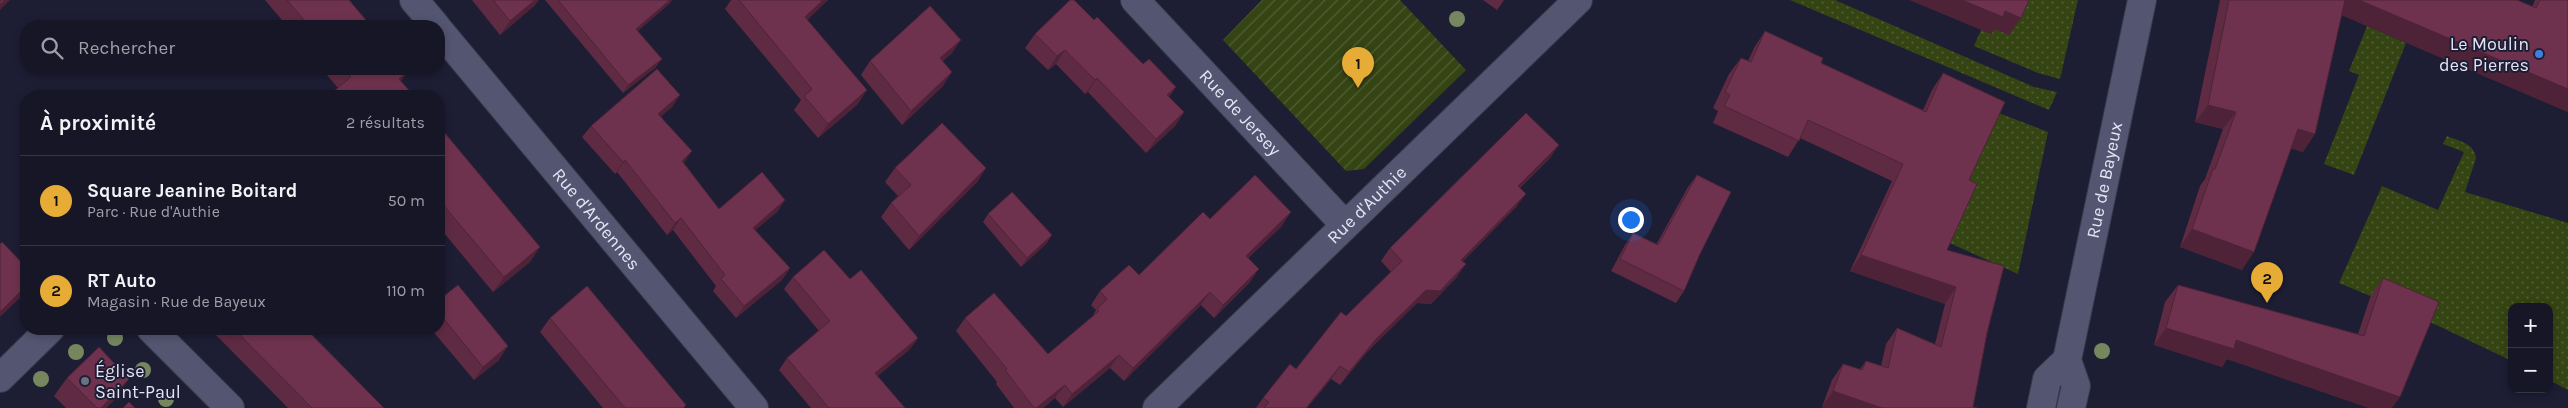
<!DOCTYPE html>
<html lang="fr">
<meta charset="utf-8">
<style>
body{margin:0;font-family:Karla,sans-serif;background:#232333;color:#f1f3f6}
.controls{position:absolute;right:15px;bottom:15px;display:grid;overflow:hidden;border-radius:10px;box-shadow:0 2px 8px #0003}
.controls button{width:45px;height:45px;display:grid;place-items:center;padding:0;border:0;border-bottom:1px solid #353544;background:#161627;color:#f1f3f6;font:25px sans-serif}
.you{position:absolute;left:1630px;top:219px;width:18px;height:18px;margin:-12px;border:4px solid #fff;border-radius:50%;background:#1a73e8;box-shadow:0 0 0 8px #1a73e833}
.badge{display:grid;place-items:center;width:32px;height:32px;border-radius:50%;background:#e7ac36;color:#111;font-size:16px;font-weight:700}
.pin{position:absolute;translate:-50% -41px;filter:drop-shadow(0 1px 2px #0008)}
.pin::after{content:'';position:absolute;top:26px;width:18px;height:15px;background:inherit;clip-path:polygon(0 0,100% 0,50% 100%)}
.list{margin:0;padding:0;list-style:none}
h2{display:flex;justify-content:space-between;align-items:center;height:65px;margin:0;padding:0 20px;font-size:21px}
h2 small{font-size:16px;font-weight:400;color:#9e9fa7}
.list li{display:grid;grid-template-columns:32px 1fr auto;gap:15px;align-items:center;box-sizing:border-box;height:90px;padding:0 20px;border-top:1px solid #353544}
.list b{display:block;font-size:19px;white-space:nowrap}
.list p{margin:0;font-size:16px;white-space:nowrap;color:#9e9fa7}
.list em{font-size:16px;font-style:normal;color:#9e9fa7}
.icon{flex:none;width:28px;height:28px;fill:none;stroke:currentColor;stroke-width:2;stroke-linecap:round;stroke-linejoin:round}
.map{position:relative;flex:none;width:2568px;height:408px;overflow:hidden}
.search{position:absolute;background:#161627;box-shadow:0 2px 8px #0003;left:20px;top:20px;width:425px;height:55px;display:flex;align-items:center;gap:12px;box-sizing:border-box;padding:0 18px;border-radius:20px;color:#9e9fa7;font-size:19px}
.panel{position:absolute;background:#161627;box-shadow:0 2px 8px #0003;left:20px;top:90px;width:425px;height:245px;border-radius:20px}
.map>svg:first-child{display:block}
</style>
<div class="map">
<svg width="2568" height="408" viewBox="0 0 2568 408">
<defs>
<pattern id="grass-dots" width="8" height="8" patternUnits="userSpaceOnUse" patternTransform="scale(1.25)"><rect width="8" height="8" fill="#354413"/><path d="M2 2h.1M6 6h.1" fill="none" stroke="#525f36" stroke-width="1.8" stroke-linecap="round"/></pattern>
<pattern id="garden-furrows" width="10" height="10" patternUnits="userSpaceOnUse" patternTransform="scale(1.25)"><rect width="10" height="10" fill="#354413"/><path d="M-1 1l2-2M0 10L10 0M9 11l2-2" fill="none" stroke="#525f36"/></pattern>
</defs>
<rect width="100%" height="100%" fill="#1d1d34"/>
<!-- grass -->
<g fill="url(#grass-dots)">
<polygon points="1790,0 1835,0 2034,87 2057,92 2049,110"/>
<polygon points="2024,0 2078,0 2060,79 2038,73 1974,46 1981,30 1993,28"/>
<polygon points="2367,26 2406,43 2354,175 2324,164 2359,75 2349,71"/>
<polygon points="1996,112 2048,132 2018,274 1932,235 1957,196"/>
<path d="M2447,136C2459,141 2474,143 2476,158L2465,192L2568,223V390L2549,380V307H2512V361L2409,312L2339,283L2382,186L2438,210L2464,152L2443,144Z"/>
</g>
<!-- garden -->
<polygon fill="url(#garden-furrows)" points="1262,0 1400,0 1466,70 1364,169 1346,171 1223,40"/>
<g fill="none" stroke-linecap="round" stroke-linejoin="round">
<!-- street casing -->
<g stroke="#37384b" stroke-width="30">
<g id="street">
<polyline points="414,0 436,26"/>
<path id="s1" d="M1135,0L1345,225"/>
<path id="s2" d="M439,30L754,408"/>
<polyline points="151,329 230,408"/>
<polyline points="0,378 50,329"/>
</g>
</g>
<!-- secondary casing -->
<g stroke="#37384b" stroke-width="30">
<g id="secondary">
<path id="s3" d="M1157,408L1578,0"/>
<polyline points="2041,408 2047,379 2067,360"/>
<path id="s4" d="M2071,408L2076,386L2067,360L2142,0"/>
</g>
</g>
<!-- street -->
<use href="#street" stroke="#545671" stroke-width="28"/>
<!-- secondary -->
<use href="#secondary" stroke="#545671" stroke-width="28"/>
</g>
<!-- trees -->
<g fill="#76875f">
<circle cx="1457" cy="19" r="8"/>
<circle cx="115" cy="338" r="8"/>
<circle cx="2102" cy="351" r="8"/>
<circle cx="76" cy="352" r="8"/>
<circle cx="143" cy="370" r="8"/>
<circle cx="41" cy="379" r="8"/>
<circle cx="166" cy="399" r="8"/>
</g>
<!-- wall -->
<g fill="#5f2b43">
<polygon points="265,0 349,0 371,26 287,26"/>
<polygon points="472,0 539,0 534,6 500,35"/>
<polygon points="545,0 672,0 669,4 637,31 656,67 623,93"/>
<polygon points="731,0 828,0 807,20 858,104 818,138 794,110 801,100 725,9"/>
<polygon points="1483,0 1504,0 1497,10"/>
<polygon points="2220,0 2517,0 2532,7 2535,0 2568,0 2568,112 2342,15 2303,152 2291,148 2242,270 2180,247 2200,186 2205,179 2223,129 2195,122"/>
<polygon points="1094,20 1143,64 1176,87 1169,97 1184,112 1175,126 1146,153 1088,92 1085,94 1056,64 1048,70 1025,48 1035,34"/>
<polygon points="1765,31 1821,63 1923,110 1932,90 1943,73 1969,180 1947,250 1987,333 1973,407 1977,408 1824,408 1822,407 1832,380 1843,364 1860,369 1866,361 1881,366 1886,344 1897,328 1935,344 1945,304 1850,271 1892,181 1800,138 1788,157 1713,123 1718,111 1713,108 1729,74 1741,58 1748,61 1754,48"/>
<polygon points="952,53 943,61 943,86 902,125 861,75 870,61"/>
<polygon points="322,69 406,69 408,71 401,81 338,88"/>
<polygon points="672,107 661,116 684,163 719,209 785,200 777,212 755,230 790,268 782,280 736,318 713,291 716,286 673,230 667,235 617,172 615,174 582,137 591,126"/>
<polygon points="439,126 530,262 493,292 439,227"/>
<polygon points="1550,158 1520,188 1517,206 1463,261 1457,277 1431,304 1417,303 1367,352 1340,385 1331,379 1307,408 1256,408 1263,398 1296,369 1346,316 1391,272 1381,261 1390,248"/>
<polygon points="895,168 986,168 977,182 909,250 881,217 891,203 898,196 885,182"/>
<polygon points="1697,175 1699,256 1684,291 1676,303 1611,271 1625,245 1633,233 1656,245 1688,187"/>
<polygon points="988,214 1047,243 1021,267 983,222"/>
<polygon points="1210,219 1282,226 1248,258 1250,282 1214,318 1201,305 1124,381 1110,368 1063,407 1055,398 1043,408 1014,408 996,384 997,382 956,331 965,318 1048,354 1092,317 1096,310 1091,305 1100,291 1139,275"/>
<polygon points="793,277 850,279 918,338 909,350 877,376 905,408 811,408 779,370 787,358 819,331 784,289"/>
<polygon points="2383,278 2392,408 2369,408 2227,359 2222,367 2154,345 2165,302 2178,285 2358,334 2371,295"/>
<polygon points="439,300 499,360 474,380 431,329 439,329"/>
<polygon points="550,318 686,405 684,408 603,408 540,332"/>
<polygon points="210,329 306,329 384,408 288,408"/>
<polygon points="67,378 116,398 106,408 66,408 54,396"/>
</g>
<!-- shaded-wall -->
<g fill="#4e2337">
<polygon points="5,0 10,0 0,10 0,5"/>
<polygon points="535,0 539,0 534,6 500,35 510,21"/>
<polygon points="670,0 672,0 669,4 630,38 636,29"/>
<polygon points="823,0 828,0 796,31 805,17"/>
<polygon points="1909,0 1962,0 2005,11 2021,18 2009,35 1995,29 1991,34"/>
<polygon points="2343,0 2359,0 2568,89 2568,112 2334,12"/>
<polygon points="961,40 952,53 931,72 940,58"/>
<polygon points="1065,50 1056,64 1048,70 1057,56"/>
<polygon points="662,59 656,67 623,93 628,85"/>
<polygon points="408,71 398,85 399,79"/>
<polygon points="952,72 943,86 902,125 911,111"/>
<polygon points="1097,78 1088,92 1085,94 1095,80"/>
<polygon points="1176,87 1166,101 1167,95"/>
<polygon points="867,90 858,104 818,138 828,124"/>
<polygon points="680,95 672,107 650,126 658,114"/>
<polygon points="2208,105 2236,112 2223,129 2195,122"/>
<polygon points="1184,112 1175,126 1146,153 1156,139"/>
<polygon points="2298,129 2315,134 2303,152 2285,147"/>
<polygon points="1559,145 1550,158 1509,198 1518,186"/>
<polygon points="692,151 684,163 682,161"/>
<polygon points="625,160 617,172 615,174 623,162"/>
<polygon points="986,168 977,182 909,250 919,236"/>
<polygon points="1526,194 1517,206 1452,273 1461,260"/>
<polygon points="785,200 777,212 744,239 753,228"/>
<polygon points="1291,212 1282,226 1237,269 1246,256"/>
<polygon points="681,218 673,230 667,235 675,223"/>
<polygon points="2192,229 2254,252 2242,270 2180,247"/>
<polygon points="1052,235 1047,243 1021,267 1027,258"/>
<polygon points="540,247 530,262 493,292 504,277"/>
<polygon points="1861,255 1956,287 1945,304 1850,271"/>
<polygon points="1466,264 1457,277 1431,304 1417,303 1367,352 1340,385 1349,372 1376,339 1426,290"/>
<polygon points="790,268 782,280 736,318 744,306"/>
<polygon points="1259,269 1250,282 1214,318 1223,305"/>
<polygon points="26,286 26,291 24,294 0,317 0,312"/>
<polygon points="1210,292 1201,305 1124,381 1133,368"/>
<polygon points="2166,328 2236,340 2400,397 2392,408 2369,408 2227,359 2222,367 2154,345"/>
<polygon points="918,338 909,350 867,385 875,373"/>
<polygon points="508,346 499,360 474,380 483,367"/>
<polygon points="1119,355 1110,368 1063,407 1072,394"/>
<polygon points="1340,366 1331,379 1307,408 1306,408"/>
<polygon points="129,379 116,398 106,408 101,408"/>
<polygon points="1065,385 1055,398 1043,408 1036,408"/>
<polygon points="1833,391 1882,408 1824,408 1822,407"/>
</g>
<!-- building -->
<g fill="#6f324e" stroke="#4e2337">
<polygon points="0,0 5,0 0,5"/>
<polygon points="287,0 349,0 371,26 309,26"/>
<polygon points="493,0 535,0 510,21"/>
<polygon points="558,0 670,0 636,29 662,59 628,85"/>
<polygon points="739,0 823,0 805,17 867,90 828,124 804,96 812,89"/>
<polygon points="1070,0 1074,0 1094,20 1097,17 1143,64 1149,59 1176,87 1167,95 1184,112 1156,139 1097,78 1095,80 1065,50 1057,56 1035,34"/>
<polygon points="1962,0 2029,0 2021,18 2005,11 2003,17"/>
<polygon points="2229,0 2345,0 2315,134 2298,129 2254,252 2192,229 2213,169 2215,169 2236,112 2208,105"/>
<polygon points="2359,0 2517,0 2536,8 2540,0 2568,0 2568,89"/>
<polygon points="930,6 961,40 940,58 952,72 911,111 870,61"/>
<polygon points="1765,31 1823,58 1821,63 1926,112 1943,73 2005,102 1969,180 1977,184 1947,250 2004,266 1987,333 1973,407 1977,408 1882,408 1833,391 1843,364 1862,370 1866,361 1888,368 1897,328 1941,347 1956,287 1861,255 1903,164 1808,120 1799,141 1724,106 1730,95 1725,92 1741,58 1751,62"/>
<polygon points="344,69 406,69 408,71 399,79 414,96 328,96 351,77"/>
<polygon points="657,69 680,95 658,114 692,151 682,161 719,209 762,172 785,200 753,228 790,268 744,306 721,279 725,275 681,218 675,223 625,160 623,162 591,126"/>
<polygon points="1526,113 1559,145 1518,186 1526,194 1461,260 1466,264 1440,291 1426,290 1376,339 1349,372 1340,366 1306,408 1264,408 1269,402 1263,398 1290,364 1296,369 1341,312 1346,316 1402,261 1390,248"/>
<polygon points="942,123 986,168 919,236 891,203 911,185 895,168"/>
<polygon points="439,126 540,247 504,277 439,200"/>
<polygon points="1255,175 1291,212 1246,256 1259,269 1223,305 1210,292 1133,368 1119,355 1072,394 1065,385 1036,408 1034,408 1005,370 1007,369 965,318 994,293 1048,354 1099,311 1097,309 1107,299 1100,291 1129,265 1139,275 1203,212 1210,219"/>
<polygon points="1697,175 1731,192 1699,256 1684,291 1620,259 1633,233 1658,245"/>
<polygon points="1012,192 1052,235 1027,258 988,214"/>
<polygon points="2,242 26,267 26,286 0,312 0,244"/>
<polygon points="824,250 850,279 861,270 918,338 875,373 905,408 829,408 787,358 830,321 793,277"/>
<polygon points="2383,278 2439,302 2400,397 2236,340 2234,349 2166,328 2178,285 2364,336"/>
<polygon points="458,285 508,346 483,367 439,313 439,300"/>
<polygon points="587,286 686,405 683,408 625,408 550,318"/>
<polygon points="234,329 306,329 384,408 312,408"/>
<polygon points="99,347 129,379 101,408 97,408 67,378"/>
<polygon points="129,402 135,408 123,408"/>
</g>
<!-- markers -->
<circle fill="#3f7fe0" stroke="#1d1d34" stroke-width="2" cx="2539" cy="54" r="5"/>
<circle fill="#6b7280" stroke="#1d1d34" stroke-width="2" cx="85" cy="381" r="5"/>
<g text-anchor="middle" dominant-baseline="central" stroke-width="4" stroke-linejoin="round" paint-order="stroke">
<!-- poi labels -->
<g font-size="18" fill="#e3e5f5" stroke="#1d1d34" text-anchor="end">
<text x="2529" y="44">Le Moulin<tspan x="2529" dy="21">des Pierres</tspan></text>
<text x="95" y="371" text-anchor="start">Église<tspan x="95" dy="21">Saint-Paul</tspan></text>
</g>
<!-- street labels -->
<g font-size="18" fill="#e3e5f5" stroke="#1d1d34">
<text stroke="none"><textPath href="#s1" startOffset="154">Rue de Jersey</textPath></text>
<text stroke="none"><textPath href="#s4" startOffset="234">Rue de Bayeux</textPath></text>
<text stroke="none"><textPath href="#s3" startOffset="292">Rue d'Authie</textPath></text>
<text stroke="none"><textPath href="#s2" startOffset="246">Rue d'Ardennes</textPath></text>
</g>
</g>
</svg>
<div class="controls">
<button>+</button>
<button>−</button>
</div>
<div class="you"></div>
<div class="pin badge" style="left:1358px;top:88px">1</div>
<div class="pin badge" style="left:2267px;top:303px">2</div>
<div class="search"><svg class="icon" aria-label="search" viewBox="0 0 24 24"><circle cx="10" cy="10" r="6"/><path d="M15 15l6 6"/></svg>Rechercher</div>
<section class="panel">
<h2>À proximité<small>2 résultats</small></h2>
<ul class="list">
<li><span class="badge">1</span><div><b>Square Jeanine Boitard</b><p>Parc · Rue d'Authie</p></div><em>50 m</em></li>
<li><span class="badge">2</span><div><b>RT Auto</b><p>Magasin · Rue de Bayeux</p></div><em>110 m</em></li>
</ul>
</section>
</div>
